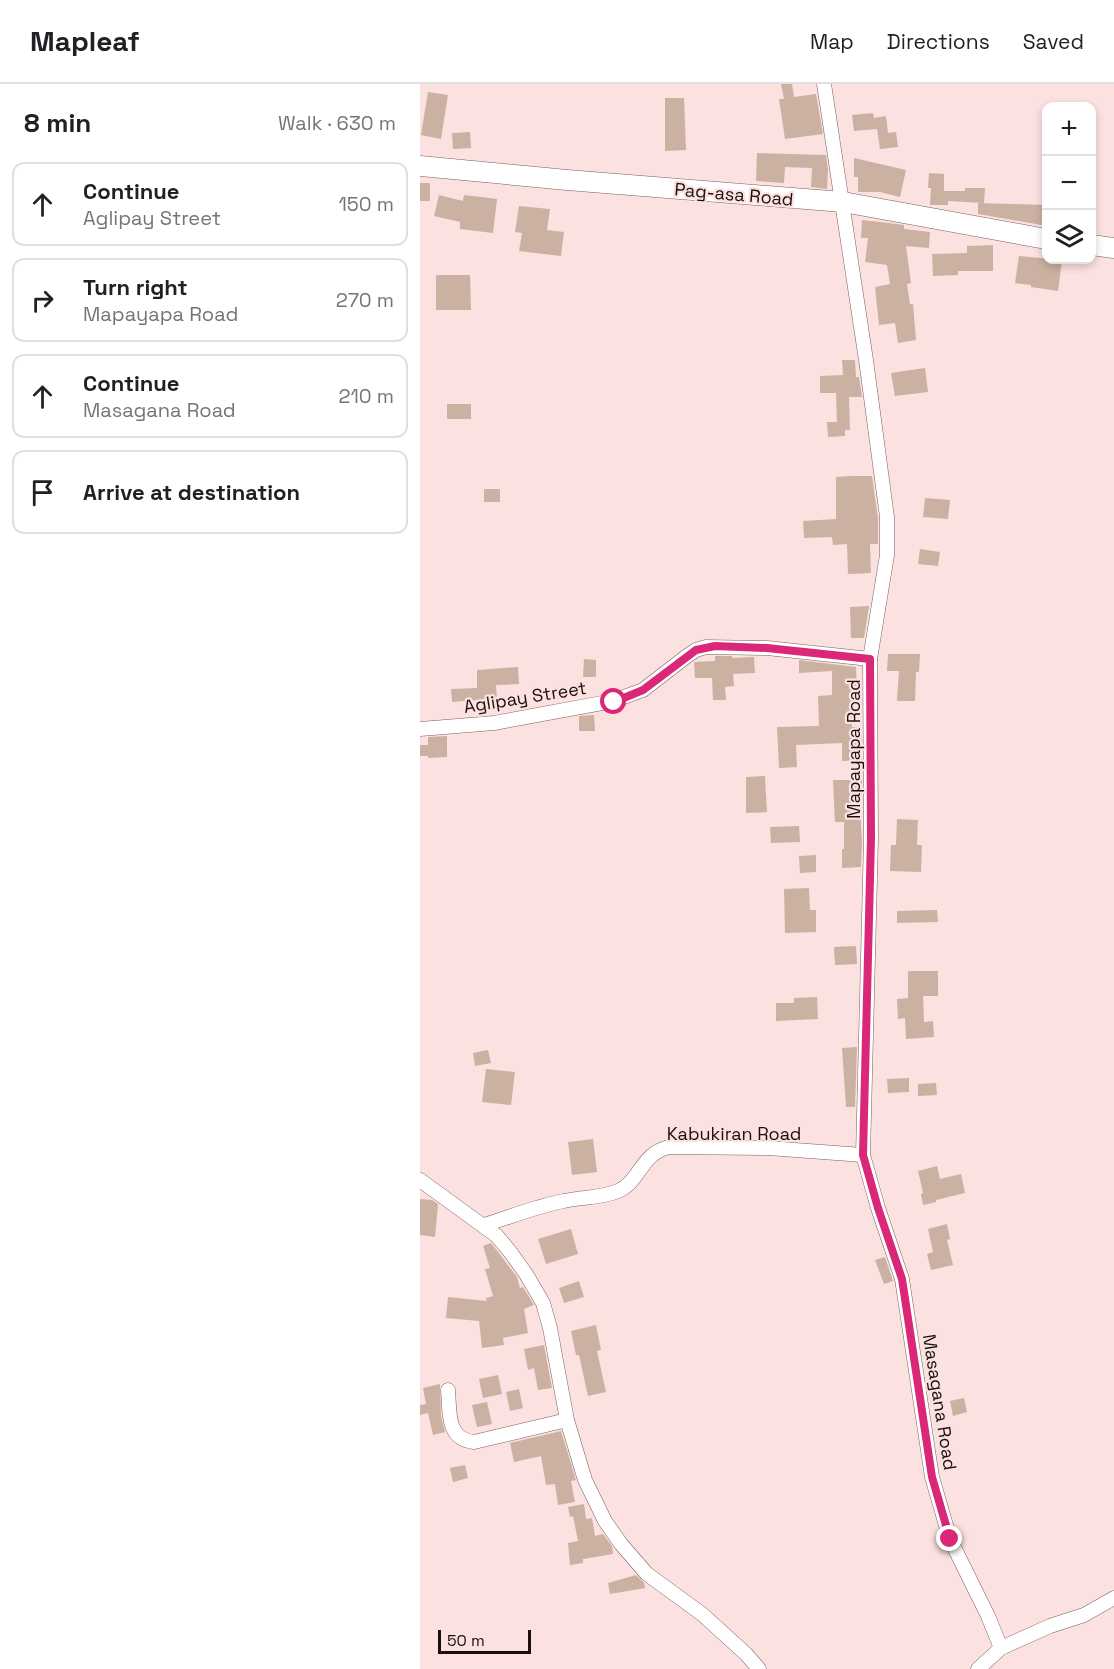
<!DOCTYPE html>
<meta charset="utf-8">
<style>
body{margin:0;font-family:"Space Grotesk",sans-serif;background:#f2f2f2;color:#202124}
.controls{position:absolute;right:18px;top:18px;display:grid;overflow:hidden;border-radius:12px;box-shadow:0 3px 9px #0003}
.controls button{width:54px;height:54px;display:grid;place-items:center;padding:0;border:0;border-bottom:2px solid #e0e0e0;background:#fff;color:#202124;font:30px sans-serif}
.scale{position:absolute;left:18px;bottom:15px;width:93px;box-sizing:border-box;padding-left:6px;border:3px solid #1a0f0e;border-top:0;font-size:16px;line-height:21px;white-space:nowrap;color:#1a0f0e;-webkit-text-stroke:4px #fbe1df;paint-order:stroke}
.stop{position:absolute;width:18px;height:18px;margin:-14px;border:4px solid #db2777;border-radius:50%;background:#fff}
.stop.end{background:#db2777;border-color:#fff;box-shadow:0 2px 6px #0008}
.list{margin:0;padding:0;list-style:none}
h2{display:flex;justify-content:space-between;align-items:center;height:78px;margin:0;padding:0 24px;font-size:26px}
h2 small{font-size:20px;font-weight:400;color:#757577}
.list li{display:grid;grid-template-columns:39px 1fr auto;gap:18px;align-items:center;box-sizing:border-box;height:84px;margin:0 12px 12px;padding:0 12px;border:2px solid #e0e0e0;border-radius:12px}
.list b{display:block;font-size:22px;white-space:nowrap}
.list p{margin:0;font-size:20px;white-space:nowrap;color:#757577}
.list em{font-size:20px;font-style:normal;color:#757577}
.icon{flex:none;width:33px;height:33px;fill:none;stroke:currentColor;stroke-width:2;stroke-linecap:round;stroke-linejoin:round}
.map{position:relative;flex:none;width:694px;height:1585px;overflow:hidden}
header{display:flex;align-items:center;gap:36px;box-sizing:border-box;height:84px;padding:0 30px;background:#fff;border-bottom:2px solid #e0e0e0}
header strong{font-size:28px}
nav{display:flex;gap:33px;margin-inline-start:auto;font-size:21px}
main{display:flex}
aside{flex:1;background:#fff}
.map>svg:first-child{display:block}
</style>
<header>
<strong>Mapleaf</strong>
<nav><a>Map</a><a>Directions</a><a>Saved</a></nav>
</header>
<main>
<aside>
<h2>8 min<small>Walk · 630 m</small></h2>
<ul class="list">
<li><svg class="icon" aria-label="ahead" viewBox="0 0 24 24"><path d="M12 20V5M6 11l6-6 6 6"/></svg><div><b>Continue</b><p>Aglipay Street</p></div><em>150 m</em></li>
<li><svg class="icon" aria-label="right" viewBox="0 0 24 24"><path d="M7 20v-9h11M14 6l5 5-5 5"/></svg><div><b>Turn right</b><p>Mapayapa Road</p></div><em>270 m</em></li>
<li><svg class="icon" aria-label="ahead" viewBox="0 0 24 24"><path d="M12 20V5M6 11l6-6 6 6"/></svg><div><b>Continue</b><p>Masagana Road</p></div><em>210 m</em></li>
<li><svg class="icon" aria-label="arrive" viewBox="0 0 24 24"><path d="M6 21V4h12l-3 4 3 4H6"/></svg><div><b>Arrive at destination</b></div></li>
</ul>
</aside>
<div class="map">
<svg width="694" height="1585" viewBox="0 0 694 1585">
<rect width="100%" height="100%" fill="#fbe1df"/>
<!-- building -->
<g fill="#cbb1a2">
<polygon points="361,0 372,0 374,13 396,10 403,50 365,55 359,15 364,15"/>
<polygon points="8,8 28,11 21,55 1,51"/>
<polygon points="245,14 264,14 266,66 245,67"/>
<polygon points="453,29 454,34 466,32 468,49 476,48 478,63 460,65 457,45 434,47 432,31"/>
<polygon points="50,48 51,64 33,65 32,49"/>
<polygon points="337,69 406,71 408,86 407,105 391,103 392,84 365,83 364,99 336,97"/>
<polygon points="434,74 486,86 480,113 460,108 438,108 438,93 434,93"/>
<polygon points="509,89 524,90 524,107 545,107 545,104 565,104 564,119 528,117 528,121 510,121 511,104 508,104"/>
<rect x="0" y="99" width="10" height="18"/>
<polygon points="19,111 43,117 44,111 77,115 73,149 40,145 40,138 14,132"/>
<polygon points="558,119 627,121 627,142 558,130"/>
<polygon points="99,122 130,125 127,146 144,148 141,172 99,167 102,149 95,148"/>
<polygon points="442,136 477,140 484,141 484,145 510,148 509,164 486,162 491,199 487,200 490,220 493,220 496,256 478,259 475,239 459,241 455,203 470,200 467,181 445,178 448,154 441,154"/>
<polygon points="573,161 573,187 538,187 538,191 513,192 512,170 547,169 547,162"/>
<polygon points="599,172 642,176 638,207 611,203 611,201 595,199"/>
<polygon points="16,191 50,191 51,226 16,226"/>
<polygon points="422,276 435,276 436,293 439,293 442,313 429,313 430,346 425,346 425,352 408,353 407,338 417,338 416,309 400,309 400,292 423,291"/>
<polygon points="505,284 508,308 475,312 471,289"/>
<rect x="27" y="320" width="24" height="15"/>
<polygon points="432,392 452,392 458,434 458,460 450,460 451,489 428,490 427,460 413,461 412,453 384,454 383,437 416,435 416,393"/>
<rect x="64" y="405" width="16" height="13"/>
<polygon points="505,414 530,416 528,435 503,433"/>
<polygon points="500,465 520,468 518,482 498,480"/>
<polygon points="449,522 444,554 431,554 430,523"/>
<polygon points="468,570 500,570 499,588 496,588 495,617 477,617 479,587 467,587"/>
<polygon points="295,572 312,572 312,574 334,573 335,589 313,590 314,602 305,603 306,616 293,616 292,594 275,594 274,578 295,577"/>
<polygon points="164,575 176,576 176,593 163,593"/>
<polygon points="379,576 436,583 437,605 441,605 441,614 431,614 432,643 441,643 442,676 422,677 422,659 376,661 377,683 359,684 357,643 399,642 398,612 412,611 412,587 379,589"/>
<polygon points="98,583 99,600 76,601 77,618 58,620 58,616 32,618 31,605 57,604 57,586"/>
<polygon points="174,631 175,647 159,647 159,632"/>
<polygon points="27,652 27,673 8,674 8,672 0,672 0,661 8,661 8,653"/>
<polygon points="345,692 347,728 326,729 326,693"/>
<polygon points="413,696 442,696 442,711 439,711 442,757 441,783 422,784 422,765 424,765 424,738 415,738"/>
<polygon points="477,735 498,736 497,761 502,761 501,788 470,787 471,761 476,761"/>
<polygon points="379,742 380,758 351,759 350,743"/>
<polygon points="396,771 396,788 380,789 379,772"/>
<polygon points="389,804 390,826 396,826 396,848 365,849 364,805"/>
<polygon points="517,826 518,838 477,839 477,827"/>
<polygon points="436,862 437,880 415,881 414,863"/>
<polygon points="488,887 518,887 518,912 503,912 504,938 513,937 514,953 486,955 485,934 478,935 477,915 488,914"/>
<polygon points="397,913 398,935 356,937 356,919 374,919 374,914"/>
<polygon points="437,963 435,1023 426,1023 422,964"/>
<polygon points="68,966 71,979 55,982 53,969"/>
<polygon points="66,985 95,988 91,1021 62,1018"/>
<polygon points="489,994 489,1008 468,1009 467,995"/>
<polygon points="516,999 517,1011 498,1012 498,1000"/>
<polygon points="173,1055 177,1088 152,1091 148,1058"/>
<polygon points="517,1082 520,1095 541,1090 545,1109 516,1116 516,1118 503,1121 501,1110 503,1109 498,1087"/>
<polygon points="0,1115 12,1116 18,1120 15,1153 0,1151"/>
<polygon points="527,1140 530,1155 527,1156 533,1181 511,1186 507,1170 513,1168 508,1145"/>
<polygon points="151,1145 158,1170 126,1180 118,1155"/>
<polygon points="71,1159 97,1193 100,1204 103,1203 114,1221 104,1225 108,1249 83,1254 84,1261 62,1264 59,1237 26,1234 28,1213 67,1217 66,1214 73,1212 65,1185 70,1184 63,1162"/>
<polygon points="465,1173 473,1197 464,1200 455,1176"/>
<polygon points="159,1197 164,1213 144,1219 139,1204"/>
<polygon points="176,1241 181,1266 177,1267 186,1308 168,1312 159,1271 156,1271 151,1247"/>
<polygon points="124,1261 132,1304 118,1306 114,1284 108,1286 104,1265"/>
<polygon points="78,1291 82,1310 63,1314 59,1295"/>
<polygon points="20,1300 21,1332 25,1348 13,1351 8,1329 0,1331 0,1321 6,1320 3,1304"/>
<polygon points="99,1305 103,1324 90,1327 86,1308"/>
<polygon points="544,1314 547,1328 533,1332 530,1317"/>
<polygon points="67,1318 72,1340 57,1343 52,1321"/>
<polygon points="141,1347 156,1396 151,1397 155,1418 138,1421 135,1400 126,1401 121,1372 94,1378 90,1359"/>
<polygon points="45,1381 48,1394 33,1398 30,1384"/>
<polygon points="164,1420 166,1435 172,1434 175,1452 183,1450 192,1462 193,1470 163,1475 163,1479 150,1481 148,1459 158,1457 153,1432 150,1433 148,1423"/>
<polygon points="216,1491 224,1499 225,1504 190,1510 188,1499"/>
</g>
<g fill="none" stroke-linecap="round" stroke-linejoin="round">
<!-- minor casing -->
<g stroke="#7a5f5d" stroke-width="15">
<g id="minor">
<polyline points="404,0 446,276 467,433 467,471 450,575 451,754 443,1071 458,1124 482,1195 512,1393 530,1455 568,1532 581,1564"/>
<polyline points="0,645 74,639 193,617 223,606 267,572 276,566 286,563 347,564 450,575"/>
<polyline points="0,1096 77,1152 91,1169 106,1190 123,1219 130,1244 147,1336 165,1396 185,1437 201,1460 227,1490 282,1530 326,1570 339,1585"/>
<path d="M64,1141C90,1133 117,1122 144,1117C161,1113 182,1114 198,1107C221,1097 220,1070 249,1063L348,1064L443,1071"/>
<path d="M28,1306C30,1328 26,1355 54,1358L147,1336"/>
<polyline points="558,1585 581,1564 630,1542 664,1531 694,1514"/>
</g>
</g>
<!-- secondary casing -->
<g stroke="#7a5f5d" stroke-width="21">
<g id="secondary">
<polyline points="0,82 147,96 423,118 626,155"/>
<polyline points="672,161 694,164"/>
</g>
</g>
<!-- minor -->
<use href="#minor" stroke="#fff" stroke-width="14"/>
<!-- secondary -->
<use href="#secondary" stroke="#fff" stroke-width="20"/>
</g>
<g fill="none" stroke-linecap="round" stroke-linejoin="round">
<!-- route -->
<polyline stroke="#db2777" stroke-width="8" points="194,618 223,606 276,566 295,562 347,564 450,575 451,754 443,1071 458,1124 482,1195 512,1393 530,1455"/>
</g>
<g text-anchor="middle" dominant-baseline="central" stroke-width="4.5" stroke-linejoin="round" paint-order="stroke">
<!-- street labels -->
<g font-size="18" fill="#1a0f0e" stroke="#fbe1df">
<text transform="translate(314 110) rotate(5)">Pag-asa Road</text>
<text transform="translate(105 613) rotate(-9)">Aglipay Street</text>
<text transform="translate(433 665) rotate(-90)">Mapayapa Road</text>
<text x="314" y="1049">Kabukiran Road</text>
<text transform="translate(520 1318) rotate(81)">Masagana Road</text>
</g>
</g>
</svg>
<div class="controls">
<button>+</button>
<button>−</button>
<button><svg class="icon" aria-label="layers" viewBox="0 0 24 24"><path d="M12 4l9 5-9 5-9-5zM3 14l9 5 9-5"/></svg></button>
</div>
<div class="scale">50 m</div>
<div class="stop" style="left:194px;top:618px"></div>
<div class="stop end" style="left:530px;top:1455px"></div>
</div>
</main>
